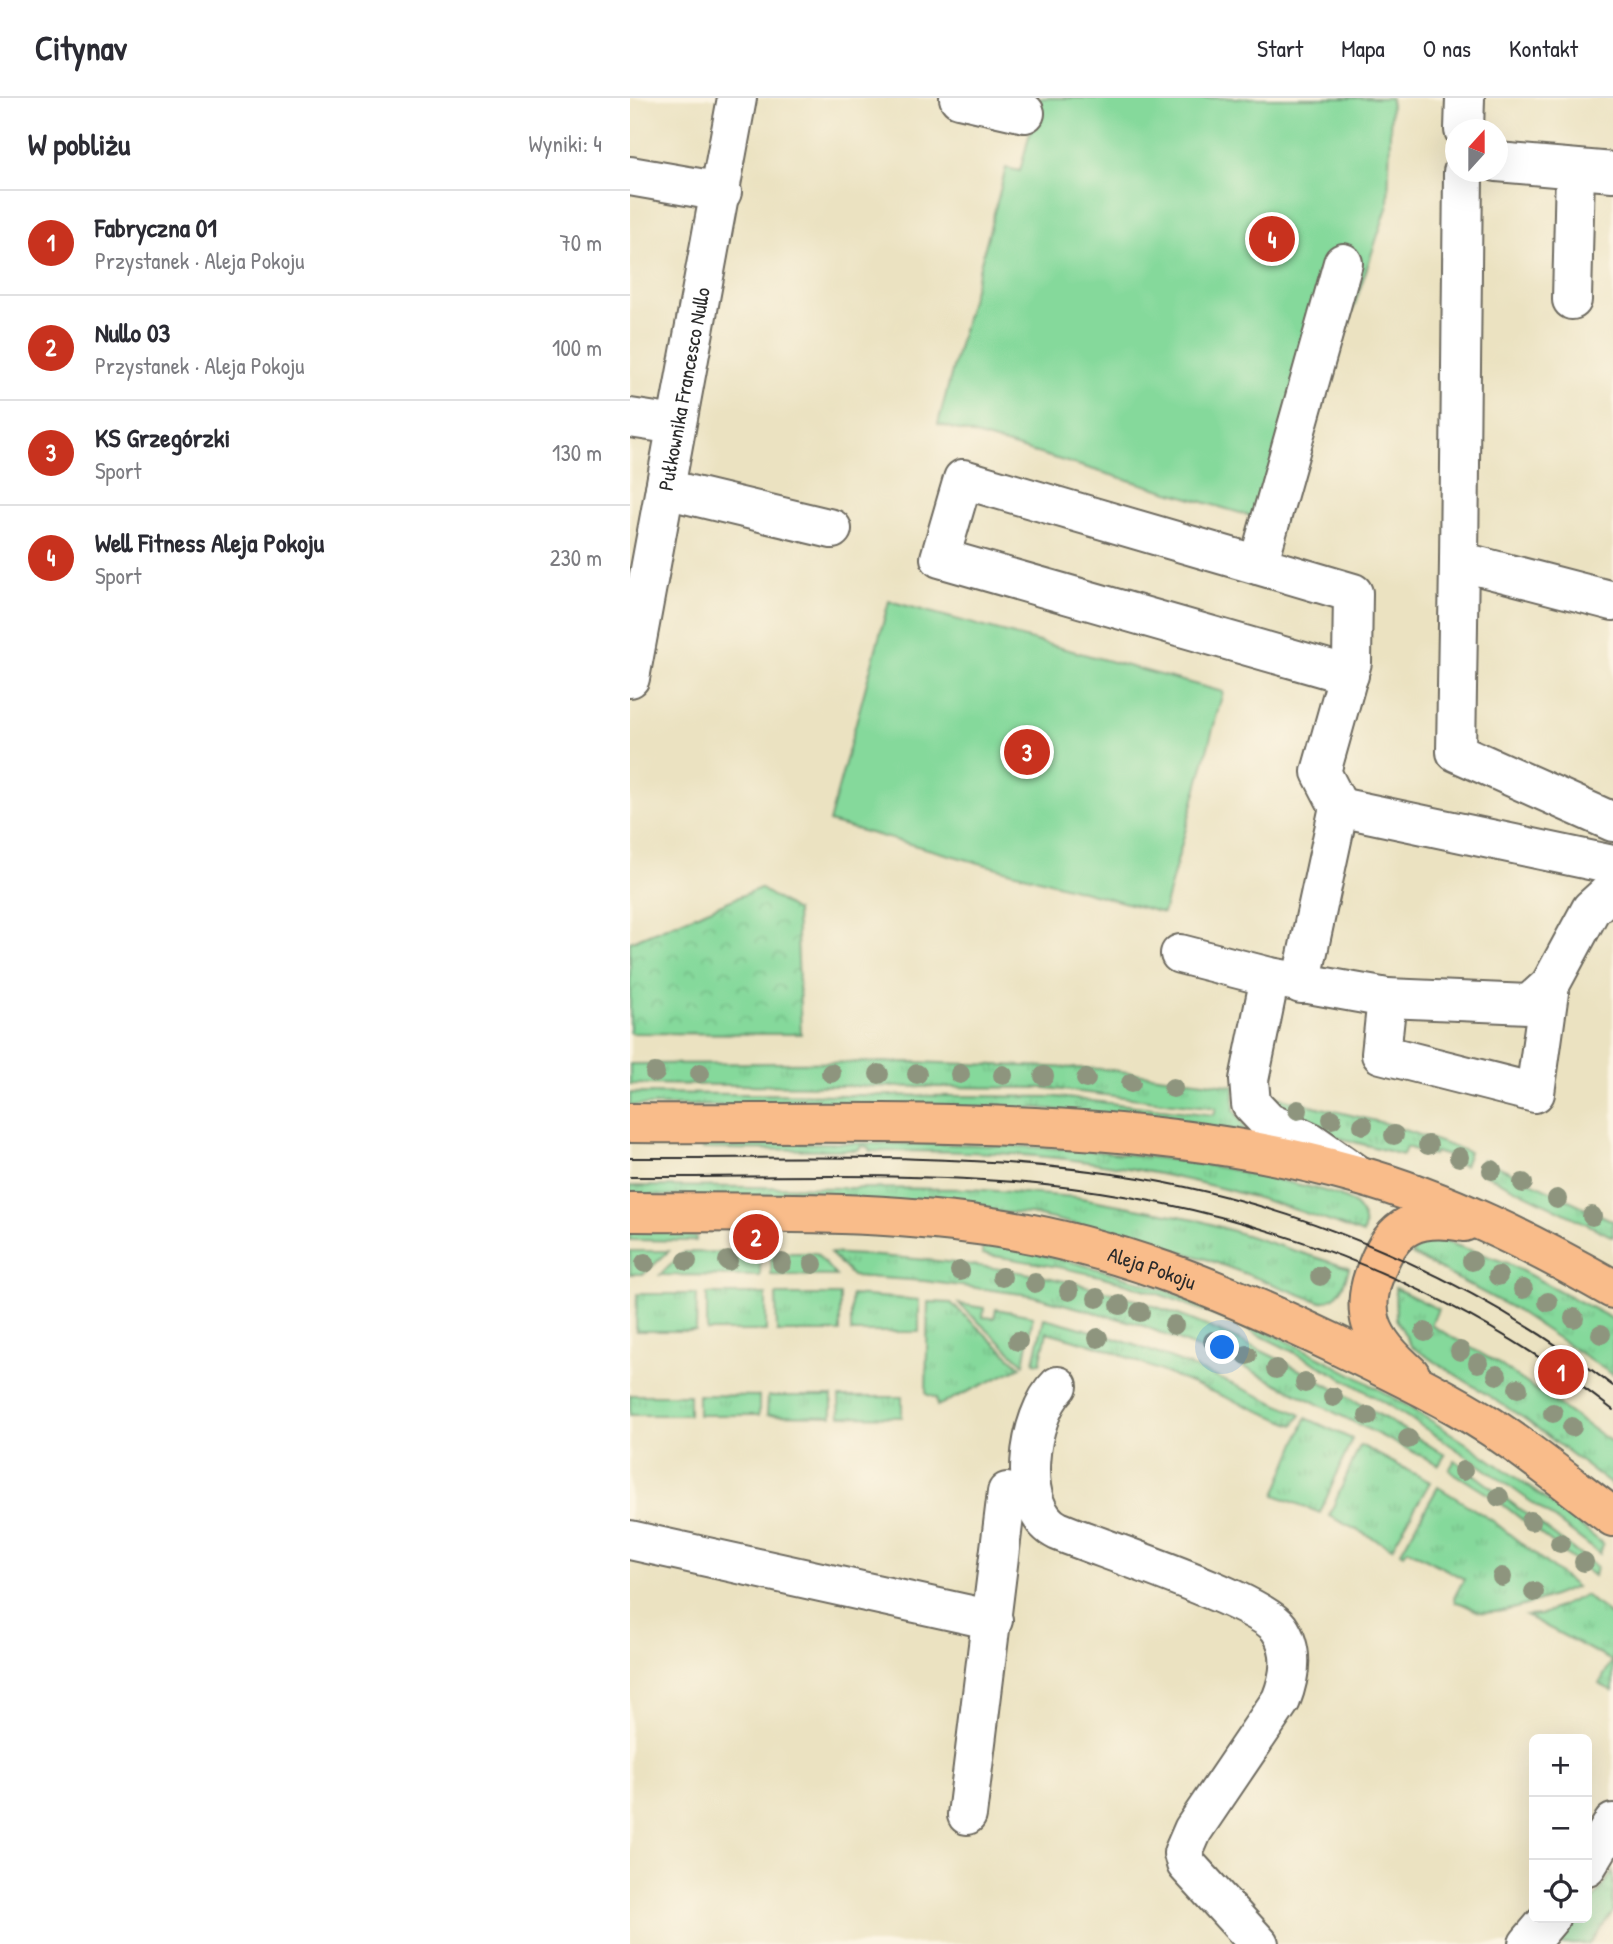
<!DOCTYPE html>
<html lang="pl">
<meta charset="utf-8">
<style>
body{margin:0;font-family:"Patrick Hand",sans-serif;background:#f2f2f3;color:#2b2b33}
.controls{position:absolute;right:21px;bottom:21px;display:grid;overflow:hidden;border-radius:10px;box-shadow:0 7px 28px #0002}
.controls button{width:63px;height:63px;display:grid;place-items:center;padding:0;border:0;border-bottom:2px solid #e1e1e2;background:#fff;color:#2b2b33;font:35px sans-serif}
.compass{position:absolute;left:815px;top:21px;width:63px;height:63px;border-radius:50%;background:#fff;box-shadow:0 7px 28px #0002;rotate:21deg}
.you{position:absolute;left:593px;top:1250px;width:24px;height:24px;margin:-18px;border:5px solid #fff;border-radius:50%;background:#1a73e8;box-shadow:0 0 0 10px #1a73e833}
.badge{display:grid;place-items:center;width:46px;height:46px;border-radius:50%;background:#c8321e;color:#fff;font-size:23px;font-weight:700}
.pin{position:absolute;translate:-50% -50%;border:4px solid #fff;box-shadow:0 2px 7px #0006}
.list{margin:0;padding:0;list-style:none}
h2{display:flex;justify-content:space-between;align-items:center;height:91px;margin:0;padding:0 28px;font-size:30px}
h2 small{font-size:23px;font-weight:400;color:#7c7c81}
.list li{display:grid;grid-template-columns:46px 1fr auto;gap:21px;align-items:center;box-sizing:border-box;height:105px;padding:0 28px;border-top:2px solid #e1e1e2}
.list b{display:block;font-size:26px;white-space:nowrap}
.list p{margin:0;font-size:23px;white-space:nowrap;color:#7c7c81}
.list em{font-size:23px;font-style:normal;color:#7c7c81}
.icon{flex:none;width:38px;height:38px;fill:none;stroke:currentColor;stroke-width:2;stroke-linecap:round;stroke-linejoin:round}
.map{position:relative;flex:none;width:983px;height:1846px;overflow:hidden}
header{display:flex;align-items:center;gap:42px;box-sizing:border-box;height:98px;padding:0 35px;background:#fff;border-bottom:2px solid #e1e1e2}
header strong{font-size:33px}
nav{display:flex;gap:38px;margin-inline-start:auto;font-size:24px}
main{display:flex}
aside{flex:1;background:#fff}
.map>svg:first-child{display:block}
</style>
<header>
<strong>Citynav</strong>
<nav><a>Start</a><a>Mapa</a><a>O nas</a><a>Kontakt</a></nav>
</header>
<main>
<aside>
<h2>W pobliżu<small>Wyniki: 4</small></h2>
<ul class="list">
<li><span class="badge">1</span><div><b>Fabryczna 01</b><p>Przystanek · Aleja Pokoju</p></div><em>70 m</em></li>
<li><span class="badge">2</span><div><b>Nullo 03</b><p>Przystanek · Aleja Pokoju</p></div><em>100 m</em></li>
<li><span class="badge">3</span><div><b>KS Grzegórzki</b><p>Sport</p></div><em>130 m</em></li>
<li><span class="badge">4</span><div><b>Well Fitness Aleja Pokoju</b><p>Sport</p></div><em>230 m</em></li>
</ul>
</aside>
<div class="map">
<svg width="983" height="1846" viewBox="0 0 983 1846">
<defs>
<pattern id="grass-tufts" width="24" height="20" patternUnits="userSpaceOnUse" patternTransform="scale(1.75)"><rect width="24" height="20" fill="#85d99b"/><path d="M3 7l-1-3M5 7V3M7 7l1-3M15 17l-1-3M17 17v-4M19 17l1-3" fill="none" stroke="#73ba86"/></pattern>
<pattern id="park-crowns" width="20" height="18" patternUnits="userSpaceOnUse" patternTransform="scale(1.75)"><rect width="20" height="18" fill="#85d99b"/><path d="M2 6a3 3 0 1 1 6 0M12 15a3 3 0 1 1 6 0" fill="none" stroke="#73ba86"/></pattern>
</defs>
<rect width="100%" height="100%" fill="#fcf5e5"/>
<filter id="ink" filterUnits="userSpaceOnUse"><feTurbulence type="fractalNoise" baseFrequency=".0143" numOctaves="2"/><feDisplacementMap in="SourceGraphic" scale="14" xChannelSelector="R" yChannelSelector="G"/><feConvolveMatrix kernelMatrix="1 2 1 2 8 2 1 2 1" color-interpolation-filters="sRGB"/></filter>
<filter id="wash" filterUnits="userSpaceOnUse"><feTurbulence type="fractalNoise" baseFrequency=".00686" numOctaves="4" result="noise"/><feDisplacementMap in="SourceGraphic" scale="28" xChannelSelector="R" yChannelSelector="G"/><feGaussianBlur stdDeviation="1.57" result="paint"/><feColorMatrix in="noise" values="0 0 0 0 0 0 0 0 0 0 0 0 0 0 0 0 0 1.4 0 .05"/><feComposite in="paint" operator="in"/></filter>
<g filter="url(#wash)">
<rect width="100%" height="100%" fill="#ebe2c1"/>
<!-- grass -->
<g fill="url(#grass-tufts)" stroke="#588263" stroke-width="2">
<polygon points="284,964 474,971 604,988 604,1012 617,1033 408,1010 0,1007 0,995 427,999 584,1017 586,1010 416,990 0,986 0,966"/>
<polygon points="634,996 754,1025 839,1054 834,1068 823,1064 824,1060 805,1054 803,1057 776,1049 773,1057 676,1031"/>
<path d="M72,1044C118,1047 167,1045 214,1045C364,1046 511,1047 657,1084C685,1091 744,1097 733,1136C627,1095 519,1068 406,1058C351,1053 295,1053 240,1053L238,1049L231,1048L228,1052L72,1051Z"/>
<polygon points="853,1061 983,1123 983,1139 848,1073"/>
<path d="M0,1088L340,1091L446,1099L565,1121L719,1170C714,1187 710,1202 690,1204L579,1162L501,1139L401,1116L0,1096Z"/>
<polygon points="0,1132 37,1133 66,1139 66,1143 0,1142"/>
<polygon points="811,1142 877,1165 983,1221 983,1277 884,1211 781,1156 794,1144"/>
<path d="M353,1145C584,1183 792,1300 973,1446L970,1456C825,1343 656,1229 477,1180C436,1169 393,1163 352,1156Z"/>
<polygon points="0,1153 39,1153 14,1176 0,1176"/>
<polygon points="54,1154 130,1155 130,1178 30,1177"/>
<polygon points="141,1155 186,1155 206,1178 141,1177"/>
<path d="M200,1155C292,1160 383,1168 472,1192C595,1225 708,1290 815,1357L809,1367L618,1271L509,1226L399,1197L294,1183L222,1178Z"/>
<polygon points="765,1190 808,1211 801,1227 866,1264 983,1345 983,1388 895,1321 782,1249 766,1221"/>
<polygon points="7,1196 67,1196 66,1233 6,1233"/>
<rect x="77" y="1196" width="59" height="37"/>
<polygon points="146,1197 210,1197 210,1234 147,1234"/>
<polygon points="221,1197 289,1202 289,1234 221,1234"/>
<polygon points="298,1204 321,1205 391,1269 307,1308 306,1300 296,1296"/>
<polygon points="329,1206 354,1210 353,1219 364,1220 366,1211 403,1218 394,1266"/>
<path d="M414,1220C504,1242 587,1278 671,1317L664,1327L474,1250L417,1234L410,1265L404,1264Z"/>
<rect x="0" y="1297" width="59" height="20"/>
<polygon points="68,1297 129,1298 129,1317 68,1317"/>
<polygon points="138,1298 202,1298 202,1318 137,1317"/>
<polygon points="209,1299 272,1299 272,1319 210,1318"/>
<polygon points="676,1320 722,1341 690,1415 645,1397"/>
<polygon points="730,1347 800,1384 762,1450 699,1418"/>
<polygon points="825,1362 966,1469 964,1478 867,1402 819,1372"/>
<path d="M808,1389L863,1423L946,1489C924,1498 874,1518 850,1514C842,1512 836,1505 825,1504L824,1500L834,1481L778,1451L774,1456L771,1454Z"/>
<polygon points="955,1497 983,1519 983,1593 969,1586 982,1563 896,1518 911,1517"/>
<polygon points="983,1773 983,1814 959,1846 930,1846 950,1820 957,1820 957,1811"/>
</g>
<!-- park -->
<polygon fill="url(#park-crowns)" stroke="#588263" stroke-width="2" points="130,790 166,813 171,936 0,935 0,844"/>
<!-- pitch -->
<g fill="#85d99b" stroke="#588263" stroke-width="2">
<polygon points="409,0 761,0 758,107 651,427 308,326 376,70 390,73"/>
<polygon points="259,503 593,594 533,815 199,724"/>
</g>
</g>
<g filter="url(#ink)">
<g fill="none" stroke-linecap="round" stroke-linejoin="round">
<!-- minor casing -->
<g stroke="#6e6b60" stroke-width="42">
<g id="minor">
<polyline points="329,0 395,15"/>
<polyline points="834,32 835,0"/>
<polyline points="867,64 983,74"/>
<polyline points="833,74 829,463 983,503"/>
<polyline points="0,78 92,94"/>
<polyline points="942,202 945,71"/>
<polyline points="0,320 46,327"/>
<polyline points="35,391 202,431"/>
<polyline points="829,463 826,654 983,724"/>
<polyline points="628,467 333,381 310,460 719,577"/>
<path id="s1" d="M0,580L107,0"/>
<polyline points="709,709 983,767"/>
<polyline points="550,856 640,879 757,900 899,906 920,887 961,811 983,791"/>
<polyline points="640,879 619,982 621,1006 638,1024 681,1044 728,1077"/>
<polyline points="671,886 709,709 691,674 722,564 723,495 628,467 713,165"/>
<polyline points="757,900 751,956 905,995 920,887"/>
<path d="M428,1288C398,1317 384,1412 428,1433C469,1450 629,1502 649,1530C665,1553 660,1579 651,1602L563,1732L553,1755L556,1766L629,1846"/>
<polyline points="0,1442 363,1522"/>
<polyline points="337,1717 377,1394"/>
<polyline points="957,1768 983,1725"/>
<polyline points="898,1846 920,1820"/>
</g>
</g>
<!-- major casing -->
<g stroke="#6e6b60" stroke-width="42">
<g id="major">
<path d="M0,1025C236,1027 498,1012 727,1077C817,1102 902,1145 983,1191"/>
<path id="s2" d="M0,1114C118,1115 238,1111 355,1128C480,1145 592,1192 705,1246C758,1272 810,1296 860,1328C902,1355 942,1389 983,1419"/>
<path d="M780,1276C765,1263 747,1246 741,1225C736,1208 739,1188 746,1172C762,1126 788,1116 834,1124"/>
</g>
</g>
<!-- minor -->
<use href="#minor" stroke="#fff" stroke-width="38"/>
<!-- major -->
<use href="#major" stroke="#f9bc8a" stroke-width="38"/>
<!-- tram -->
<g stroke="#2b2b2b" stroke-width="2">
<path d="M0,1060C153,1061 308,1054 460,1073C647,1095 834,1173 983,1288"/>
<path d="M0,1079C134,1080 273,1073 406,1086C617,1107 816,1182 983,1312"/>
</g>
</g>
<!-- trees -->
<g fill="#8e957e">
<circle cx="25" cy="975" r="10"/>
<circle cx="70" cy="975" r="10"/>
<circle cx="201" cy="975" r="10"/>
<circle cx="249" cy="976" r="10"/>
<circle cx="287" cy="976" r="10"/>
<circle cx="330" cy="976" r="10"/>
<circle cx="373" cy="977" r="10"/>
<circle cx="414" cy="978" r="10"/>
<circle cx="456" cy="981" r="10"/>
<circle cx="501" cy="985" r="10"/>
<circle cx="543" cy="990" r="10"/>
<circle cx="668" cy="1012" r="10"/>
<circle cx="702" cy="1021" r="10"/>
<circle cx="733" cy="1027" r="10"/>
<circle cx="764" cy="1037" r="10"/>
<circle cx="798" cy="1047" r="10"/>
<circle cx="829" cy="1059" r="10"/>
<circle cx="862" cy="1072" r="10"/>
<circle cx="893" cy="1085" r="10"/>
<circle cx="927" cy="1101" r="10"/>
<circle cx="962" cy="1118" r="10"/>
<circle cx="57" cy="1163" r="10"/>
<circle cx="98" cy="1163" r="10"/>
<circle cx="842" cy="1163" r="10"/>
<circle cx="15" cy="1165" r="10"/>
<circle cx="152" cy="1165" r="10"/>
<circle cx="183" cy="1166" r="10"/>
<circle cx="330" cy="1173" r="10"/>
<circle cx="690" cy="1178" r="10"/>
<circle cx="868" cy="1178" r="10"/>
<circle cx="372" cy="1179" r="10"/>
<circle cx="405" cy="1185" r="10"/>
<circle cx="893" cy="1191" r="10"/>
<circle cx="439" cy="1193" r="10"/>
<circle cx="467" cy="1200" r="10"/>
<circle cx="918" cy="1204" r="10"/>
<circle cx="490" cy="1207" r="10"/>
<circle cx="510" cy="1214" r="10"/>
<circle cx="944" cy="1220" r="10"/>
<circle cx="544" cy="1227" r="10"/>
<circle cx="795" cy="1234" r="10"/>
<circle cx="971" cy="1236" r="10"/>
<circle cx="468" cy="1240" r="10"/>
<circle cx="388" cy="1243" r="10"/>
<circle cx="583" cy="1243" r="10"/>
<circle cx="830" cy="1253" r="10"/>
<circle cx="617" cy="1257" r="10"/>
<circle cx="848" cy="1265" r="10"/>
<circle cx="646" cy="1271" r="10"/>
<circle cx="867" cy="1277" r="10"/>
<circle cx="675" cy="1285" r="10"/>
<circle cx="888" cy="1290" r="10"/>
<circle cx="703" cy="1299" r="10"/>
<circle cx="923" cy="1315" r="10"/>
<circle cx="738" cy="1318" r="10"/>
<circle cx="942" cy="1329" r="10"/>
<circle cx="778" cy="1341" r="10"/>
<circle cx="833" cy="1373" r="10"/>
<circle cx="869" cy="1399" r="10"/>
<circle cx="901" cy="1423" r="10"/>
<circle cx="930" cy="1445" r="10"/>
<circle cx="954" cy="1464" r="10"/>
<circle cx="872" cy="1479" r="10"/>
<circle cx="904" cy="1494" r="10"/>
</g>
</g>
<g text-anchor="middle" dominant-baseline="central" stroke-width="7" stroke-linejoin="round" paint-order="stroke">
<!-- street labels -->
<g font-size="21" fill="#2b2b2b" stroke="#fcf5e5">
<text stroke="none"><textPath href="#s1" startOffset="294">Pułkownika Francesco Nullo</textPath></text>
<text stroke="none"><textPath href="#s2" startOffset="528">Aleja Pokoju</textPath></text>
</g>
</g>
</svg>
<div class="controls">
<button>+</button>
<button>−</button>
<button><svg class="icon" aria-label="locate" viewBox="0 0 24 24"><circle cx="12" cy="12" r="6"/><path d="M12 2v4M12 18v4M2 12h4M18 12h4"/></svg></button>
</div>
<svg class="compass" viewBox="-18 -18 36 36"><path d="M0-13l5 13h-10z" fill="#e53935"/><path d="M0 13l5-13h-10z" fill="#7c7c81"/></svg>
<div class="you"></div>
<div class="pin badge" style="left:931px;top:1274px">1</div>
<div class="pin badge" style="left:126px;top:1139px">2</div>
<div class="pin badge" style="left:397px;top:654px">3</div>
<div class="pin badge" style="left:642px;top:141px">4</div>
</div>
</main>
